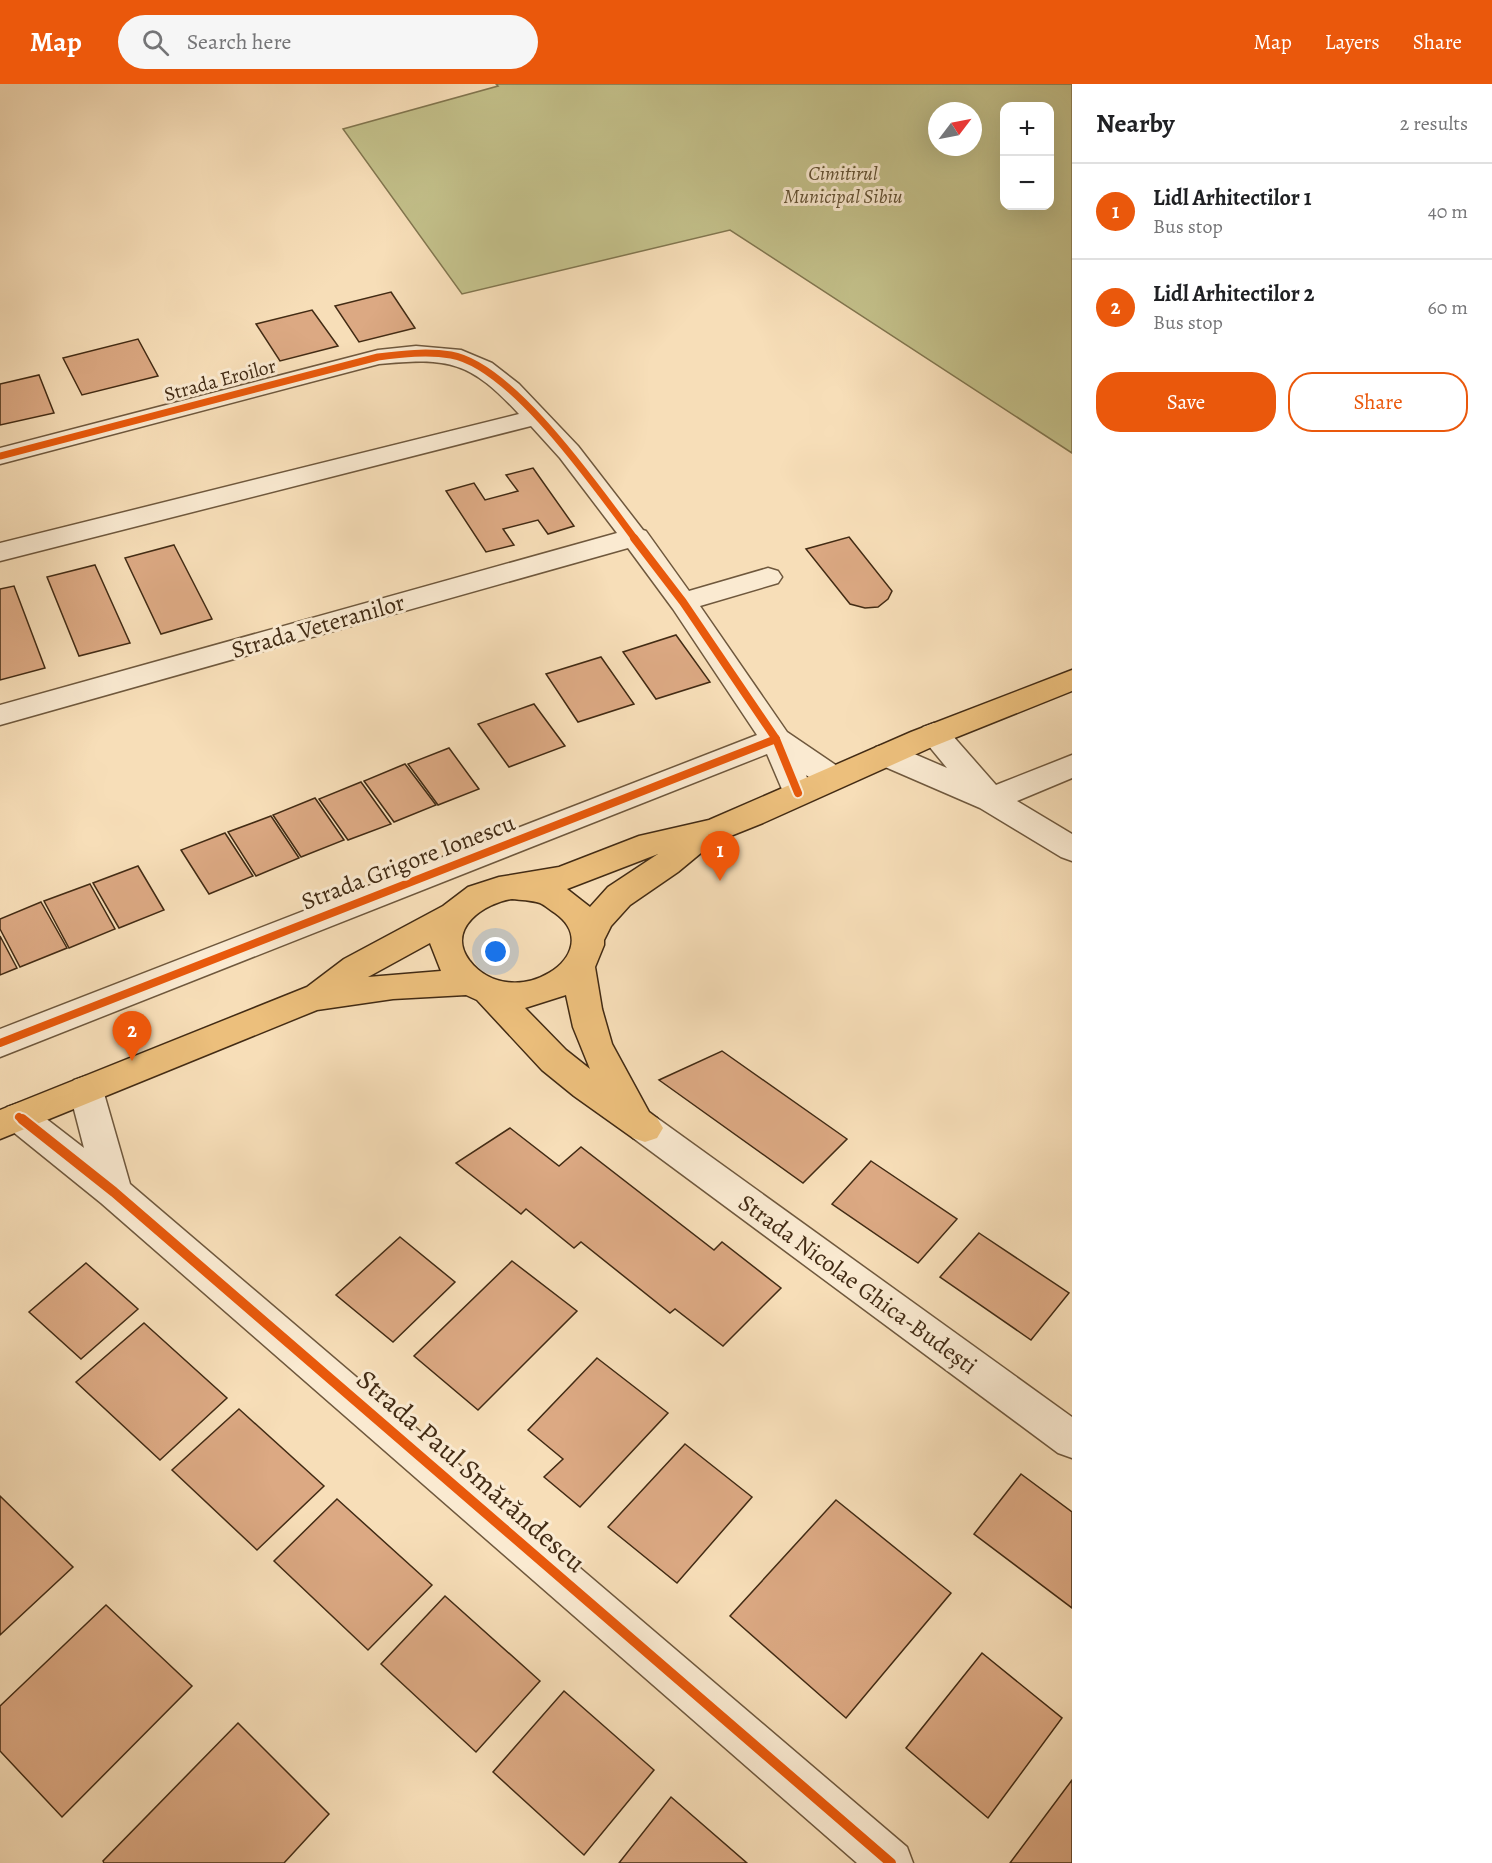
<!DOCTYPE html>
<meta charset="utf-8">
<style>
body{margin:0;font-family:Alegreya,serif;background:#f6f6f6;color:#202124}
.controls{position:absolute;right:18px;top:18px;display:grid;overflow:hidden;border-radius:12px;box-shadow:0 6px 24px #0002}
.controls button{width:54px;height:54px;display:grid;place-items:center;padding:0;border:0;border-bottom:2px solid #e0e0e0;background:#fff;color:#202124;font:30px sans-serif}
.compass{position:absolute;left:928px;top:18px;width:54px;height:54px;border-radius:50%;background:#fff;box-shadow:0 6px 24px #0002;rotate:58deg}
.you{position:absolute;left:496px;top:868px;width:21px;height:21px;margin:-15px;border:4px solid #fff;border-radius:50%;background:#1a73e8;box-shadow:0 0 0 9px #1a73e833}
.badge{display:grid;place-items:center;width:39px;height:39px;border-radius:50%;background:#ea580c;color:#fff;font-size:20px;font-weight:700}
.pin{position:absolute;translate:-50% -50px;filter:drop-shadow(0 2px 3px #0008)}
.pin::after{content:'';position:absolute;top:32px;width:21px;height:18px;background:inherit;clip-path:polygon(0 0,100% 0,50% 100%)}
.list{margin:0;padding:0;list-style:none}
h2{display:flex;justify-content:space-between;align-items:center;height:78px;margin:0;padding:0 24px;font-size:26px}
h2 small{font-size:20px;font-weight:400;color:#757577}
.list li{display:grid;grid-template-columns:39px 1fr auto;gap:18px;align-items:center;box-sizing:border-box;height:96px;padding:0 24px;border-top:2px solid #e0e0e0}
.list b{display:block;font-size:22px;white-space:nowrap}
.list p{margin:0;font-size:20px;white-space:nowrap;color:#757577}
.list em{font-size:20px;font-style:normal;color:#757577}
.actions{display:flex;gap:12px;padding:18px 24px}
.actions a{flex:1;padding:14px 0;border:2px solid #ea580c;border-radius:24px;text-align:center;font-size:21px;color:#ea580c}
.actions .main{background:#ea580c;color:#fff}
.icon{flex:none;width:33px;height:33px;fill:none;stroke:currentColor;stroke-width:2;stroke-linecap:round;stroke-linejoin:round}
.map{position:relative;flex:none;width:1072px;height:1779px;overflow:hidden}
header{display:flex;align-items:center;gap:36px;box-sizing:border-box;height:84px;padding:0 30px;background:#ea580c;color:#fff}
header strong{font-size:28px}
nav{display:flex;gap:33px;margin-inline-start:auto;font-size:21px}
.search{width:420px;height:54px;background:#f6f6f6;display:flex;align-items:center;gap:15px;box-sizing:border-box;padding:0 21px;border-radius:33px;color:#757577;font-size:22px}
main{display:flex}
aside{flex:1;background:#fff}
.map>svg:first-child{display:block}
</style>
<header>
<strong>Map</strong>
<div class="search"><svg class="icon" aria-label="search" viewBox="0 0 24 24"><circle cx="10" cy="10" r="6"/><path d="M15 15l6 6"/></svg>Search here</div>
<nav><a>Map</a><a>Layers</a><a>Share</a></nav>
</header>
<main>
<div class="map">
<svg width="1072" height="1779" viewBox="0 0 1072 1779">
<rect width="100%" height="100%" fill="#f7deb8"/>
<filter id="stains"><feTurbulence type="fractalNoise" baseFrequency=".00333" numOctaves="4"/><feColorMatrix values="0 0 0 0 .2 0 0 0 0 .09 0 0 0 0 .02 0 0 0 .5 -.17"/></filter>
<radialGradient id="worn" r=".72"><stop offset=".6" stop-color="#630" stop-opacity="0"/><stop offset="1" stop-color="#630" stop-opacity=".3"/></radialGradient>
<!-- green -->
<path fill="#c3c08a" stroke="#82764f" stroke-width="1.5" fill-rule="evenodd" d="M496,0H1072V369L730,146L462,210L343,45L498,2ZM1004,22H1050V122H1004ZM937,27H973V63H937Z"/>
<!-- building -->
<g fill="#dca983" stroke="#422b14" stroke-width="1.5">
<polygon points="391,208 415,244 359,258 335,222"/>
<polygon points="312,226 338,262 280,277 256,240"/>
<polygon points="138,255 158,292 82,311 63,274"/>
<polygon points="39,291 54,329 0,341 0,300"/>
<polygon points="533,384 574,442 548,450 538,436 503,445 514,461 486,468 446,407 474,399 485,416 518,407 506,391"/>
<polygon points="849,453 892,507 888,515 878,523 865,524 850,520 806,465"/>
<polygon points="174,461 212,535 161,550 125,474"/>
<polygon points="95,481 130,559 79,572 47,493"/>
<polygon points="14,502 45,584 0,596 0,505"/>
<polygon points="676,551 710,598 656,615 623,568"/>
<polygon points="601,573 634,620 578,638 546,590"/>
<polygon points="534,620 565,662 509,683 478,640"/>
<polygon points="449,664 479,705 438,721 408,680"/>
<polygon points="405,680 436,721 394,738 364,697"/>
<polygon points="361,698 391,740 348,756 319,715"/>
<polygon points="315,714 344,756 301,773 273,731"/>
<polygon points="271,732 299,774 256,792 228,748"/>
<polygon points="225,749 253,792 209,810 181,766"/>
<polygon points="138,782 164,826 119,844 93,799"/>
<polygon points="90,800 115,845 69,864 44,817"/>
<polygon points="41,818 67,864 20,883 0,845 0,835"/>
<polygon points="0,852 17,884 0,891"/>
<polygon points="722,967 847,1055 803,1099 659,996"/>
<polygon points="510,1044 559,1082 581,1063 714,1166 722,1158 781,1204 723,1262 675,1225 670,1229 581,1158 574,1164 526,1125 521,1130 456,1079"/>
<polygon points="871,1077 957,1135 918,1179 832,1120"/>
<polygon points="979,1149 1069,1209 1031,1256 940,1193"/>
<polygon points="400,1153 455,1198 393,1258 336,1211"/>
<polygon points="512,1177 577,1227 478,1326 414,1272"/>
<polygon points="86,1179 138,1225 81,1275 29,1228"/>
<polygon points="144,1239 227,1314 160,1376 76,1298"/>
<polygon points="597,1274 668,1329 580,1423 544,1393 563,1375 528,1346"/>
<polygon points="239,1325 324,1402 257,1466 172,1386"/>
<polygon points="685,1360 752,1413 677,1499 608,1443"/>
<polygon points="1021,1390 1072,1428 1072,1524 974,1450"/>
<polygon points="0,1412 73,1483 0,1551"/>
<polygon points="337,1415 432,1501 368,1566 274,1477"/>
<polygon points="836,1416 951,1509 846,1634 730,1532"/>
<polygon points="445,1512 540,1597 476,1668 381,1580"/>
<polygon points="106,1521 192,1602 62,1733 0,1667 0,1622"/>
<polygon points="982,1569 1062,1634 988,1734 906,1664"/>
<polygon points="564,1607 654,1686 584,1771 493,1688"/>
<polygon points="238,1639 329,1730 284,1779 104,1779 103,1777"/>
<polygon points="1072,1696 1072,1779 1010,1779"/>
<polygon points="671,1713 747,1779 619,1779"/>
</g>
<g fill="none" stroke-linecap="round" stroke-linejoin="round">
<!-- minor casing -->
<g stroke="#6f583d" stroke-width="3">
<g id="minor">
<path d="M416,262L461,266L492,279L519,300L578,362L643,446L646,447L689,507L768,484L778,487L782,493L778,499L700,522L787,648L843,686L847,694L843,702C827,706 819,700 806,691L813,709L809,717L798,720L787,717L767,670L0,973V945L757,651L673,525L628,464L0,641V621L617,449L560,374L531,342L0,477V459L519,330C470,277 449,273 379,280L0,380V364L378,266Z"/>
<polygon points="934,639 945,643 996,701 1072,671 1072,694 1017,717 1072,750 1072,777 1061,773 980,724 876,679 872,671 876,663 887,660 898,663 947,684 919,650 923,643"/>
<polygon points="86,992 98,996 103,1006 130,1100 907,1763 913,1779 857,1779 101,1119 7,1043 2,1033 7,1023 19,1019 31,1023 84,1064 69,1006 74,996"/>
<polygon points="645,1030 657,1034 1072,1333 1072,1374 1058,1369 633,1054 627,1044 633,1034"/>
</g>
</g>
<!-- major casing -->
<g stroke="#422b14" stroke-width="3">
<path id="major" d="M1072,586V607L932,663L763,739L713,759L678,788L630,821L611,842L604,856V861L595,883L602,925L612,960L649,1028L657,1034L663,1044L657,1054L645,1058L633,1054L574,1012L542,986L477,916L466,911L393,915L317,926L0,1055V1026L307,903L344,875L443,822L468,803L499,793L559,783L639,752L709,736L911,648ZM658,770L608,803L590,823L567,805ZM512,815C521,816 531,816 540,819C545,821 550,826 555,829C611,869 512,933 469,876C446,844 485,819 512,815ZM430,859L441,887L368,893ZM566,911L573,943L590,985L566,966L525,924Z"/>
</g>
<!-- minor -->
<use href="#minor" fill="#faead1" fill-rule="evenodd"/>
<!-- major -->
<use href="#major" fill="#ecbf7c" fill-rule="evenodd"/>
<!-- cycleway-far2 casing -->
<g stroke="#faead1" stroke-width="10">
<path id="cycleway-far2" d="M0,372L378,273C402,270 427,267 451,271C513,282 598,406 635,455"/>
</g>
<!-- cycleway-far1 casing -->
<g stroke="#faead1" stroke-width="12">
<g id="cycleway-far1">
<polyline points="634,454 683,518 776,655 798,709"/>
<polyline points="0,959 776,655"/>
<polyline points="19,1033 24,1037"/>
</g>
</g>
<!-- cycleway casing -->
<g stroke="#faead1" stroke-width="14">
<polyline id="cycleway" points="22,1035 114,1108 891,1779"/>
</g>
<!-- cycleway-far2 -->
<use href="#cycleway-far2" stroke="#e8590c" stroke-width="7"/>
<!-- cycleway-far1 -->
<use href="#cycleway-far1" stroke="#e8590c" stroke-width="8"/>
<!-- cycleway -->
<use href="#cycleway" stroke="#e8590c" stroke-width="10"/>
</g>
<g text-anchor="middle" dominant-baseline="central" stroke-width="6" stroke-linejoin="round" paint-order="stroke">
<!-- far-park labels -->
<g font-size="20" font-style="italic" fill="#625032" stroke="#faead1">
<text x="843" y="89">Cimitirul<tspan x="843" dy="23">Municipal Sibiu</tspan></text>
</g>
<!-- far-street labels -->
<g font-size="20" fill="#422b14" stroke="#faead1">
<text transform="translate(220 296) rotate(-15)">Strada Eroilor</text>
</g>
<!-- street labels -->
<g font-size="24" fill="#422b14" stroke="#faead1">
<text transform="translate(318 542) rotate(-16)">Strada Veteranilor</text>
<text transform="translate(408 778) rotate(-21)">Strada Grigore Ionescu</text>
<text transform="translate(858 1200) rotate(36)">Strada Nicolae Ghica-Budești</text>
</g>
<!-- near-street labels -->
<g font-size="28" fill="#422b14" stroke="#faead1">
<text transform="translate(471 1387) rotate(41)">Strada Paul Smărăndescu</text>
</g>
</g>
<rect width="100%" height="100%" filter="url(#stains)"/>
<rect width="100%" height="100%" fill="url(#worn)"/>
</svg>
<div class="controls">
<button>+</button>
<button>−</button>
</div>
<svg class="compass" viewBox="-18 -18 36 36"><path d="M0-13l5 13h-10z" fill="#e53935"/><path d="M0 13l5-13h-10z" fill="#757577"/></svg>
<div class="you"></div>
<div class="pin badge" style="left:720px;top:797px">1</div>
<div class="pin badge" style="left:132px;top:977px">2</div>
</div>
<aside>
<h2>Nearby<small>2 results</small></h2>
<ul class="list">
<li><span class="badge">1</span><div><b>Lidl Arhitectilor 1</b><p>Bus stop</p></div><em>40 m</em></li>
<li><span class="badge">2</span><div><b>Lidl Arhitectilor 2</b><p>Bus stop</p></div><em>60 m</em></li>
</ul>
<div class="actions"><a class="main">Save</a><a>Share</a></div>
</aside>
</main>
